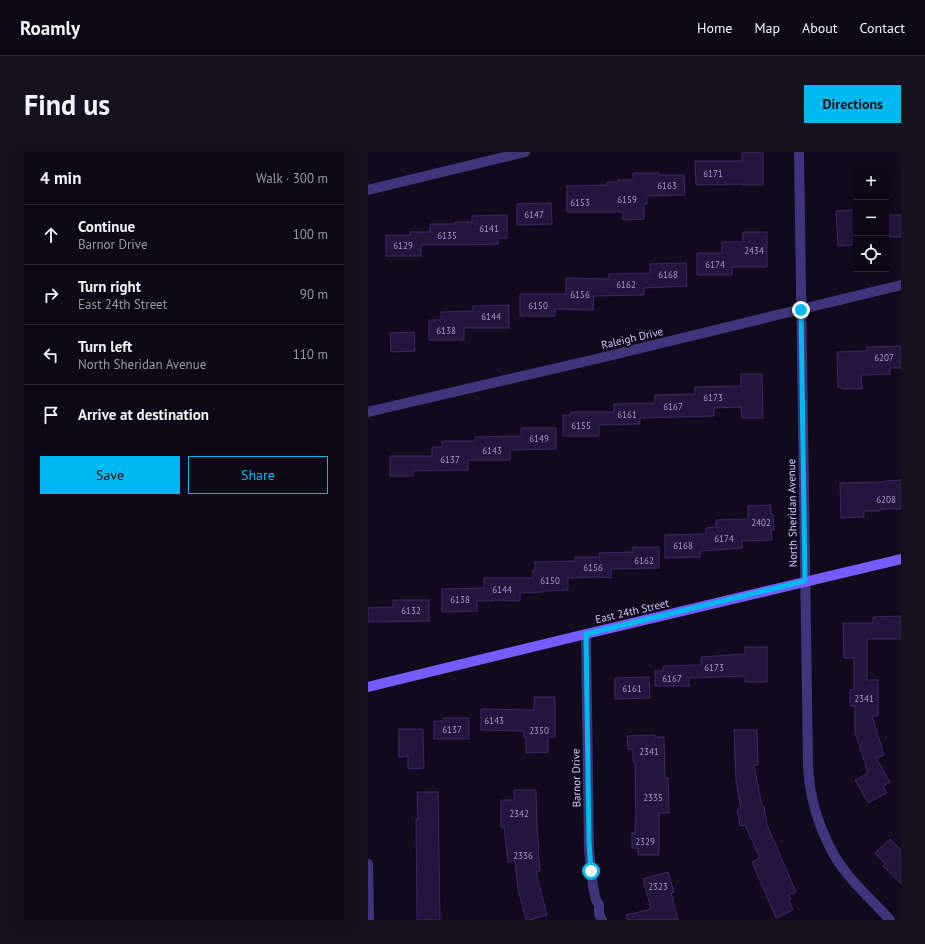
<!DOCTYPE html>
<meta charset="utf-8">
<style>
body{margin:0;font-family:"PT Sans",sans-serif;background:#15111e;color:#f1f3f6}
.controls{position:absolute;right:12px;top:12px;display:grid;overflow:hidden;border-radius:0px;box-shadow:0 2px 10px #0003}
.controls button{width:36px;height:36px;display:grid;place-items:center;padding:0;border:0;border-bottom:1px solid #2c2934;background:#0c0815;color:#f1f3f6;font:20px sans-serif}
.stop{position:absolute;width:12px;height:12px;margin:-9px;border:3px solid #00b8f0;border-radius:50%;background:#fff}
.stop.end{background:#00b8f0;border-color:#fff;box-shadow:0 1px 4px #0008}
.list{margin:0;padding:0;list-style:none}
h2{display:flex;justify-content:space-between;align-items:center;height:52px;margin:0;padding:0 16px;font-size:17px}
h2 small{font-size:13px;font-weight:400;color:#9a9aa0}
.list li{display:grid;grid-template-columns:26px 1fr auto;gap:12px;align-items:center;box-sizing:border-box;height:60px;padding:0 16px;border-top:1px solid #2c2934}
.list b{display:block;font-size:15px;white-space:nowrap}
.list p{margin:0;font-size:13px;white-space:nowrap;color:#9a9aa0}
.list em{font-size:13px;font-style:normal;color:#9a9aa0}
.actions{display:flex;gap:8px;padding:12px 16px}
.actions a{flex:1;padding:9px 0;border:1px solid #00b8f0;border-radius:0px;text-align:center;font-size:14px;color:#00b8f0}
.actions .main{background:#00b8f0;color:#111}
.icon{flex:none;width:22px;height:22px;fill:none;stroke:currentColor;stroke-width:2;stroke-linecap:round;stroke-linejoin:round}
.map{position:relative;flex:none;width:533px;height:768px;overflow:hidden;border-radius:0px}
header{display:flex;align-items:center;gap:24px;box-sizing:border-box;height:56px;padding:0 20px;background:#0c0815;border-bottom:1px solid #2c2934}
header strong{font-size:19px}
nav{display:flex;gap:22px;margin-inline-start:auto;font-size:14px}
.intro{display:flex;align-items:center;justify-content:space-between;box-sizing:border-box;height:96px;padding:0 24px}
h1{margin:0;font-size:28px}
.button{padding:10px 18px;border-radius:0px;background:#00b8f0;color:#111;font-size:14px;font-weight:700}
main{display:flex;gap:24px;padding:0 24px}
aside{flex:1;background:#0c0815;border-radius:0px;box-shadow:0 2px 10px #0003}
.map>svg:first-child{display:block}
</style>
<header>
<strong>Roamly</strong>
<nav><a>Home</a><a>Map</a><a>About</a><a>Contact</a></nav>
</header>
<div class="intro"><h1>Find us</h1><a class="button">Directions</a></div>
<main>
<aside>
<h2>4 min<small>Walk · 300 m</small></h2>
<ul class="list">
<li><svg class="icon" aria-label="ahead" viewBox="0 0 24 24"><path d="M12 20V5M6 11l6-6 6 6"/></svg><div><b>Continue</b><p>Barnor Drive</p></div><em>100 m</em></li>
<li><svg class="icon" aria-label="right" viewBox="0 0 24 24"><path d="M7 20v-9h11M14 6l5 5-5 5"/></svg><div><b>Turn right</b><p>East 24th Street</p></div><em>90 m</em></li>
<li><svg class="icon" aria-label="left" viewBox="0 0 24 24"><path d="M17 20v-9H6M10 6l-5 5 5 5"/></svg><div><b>Turn left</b><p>North Sheridan Avenue</p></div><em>110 m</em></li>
<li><svg class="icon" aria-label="arrive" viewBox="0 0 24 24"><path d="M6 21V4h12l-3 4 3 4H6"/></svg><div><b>Arrive at destination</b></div></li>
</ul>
<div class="actions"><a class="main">Save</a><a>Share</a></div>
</aside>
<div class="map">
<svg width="533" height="768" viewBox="0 0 533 768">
<rect width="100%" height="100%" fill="#100a1c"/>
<!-- building -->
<g fill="#23163d" stroke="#3d276a">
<polygon points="374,0 395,0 395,33 374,33 374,32 328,33 327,9 374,9"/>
<polygon points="265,21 291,21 291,23 316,23 317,43 279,44 279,52 276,52 276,67 255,68 255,60 199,60 199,34 239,33 239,30 250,30 250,28 265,28"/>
<polygon points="183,51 184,72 149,73 149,52"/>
<polygon points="488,58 488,93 470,94 468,59"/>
<polygon points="139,63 139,86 130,86 130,92 96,93 53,93 53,104 18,104 18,83 42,83 42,80 62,80 62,72 87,72 87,70 104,70 104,64"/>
<rect x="518" y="63" width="15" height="22"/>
<polygon points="375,80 399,80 399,115 364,115 364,123 329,123 329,101 354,101 354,90 375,90"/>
<polygon points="318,111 319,134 276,136 276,143 226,144 225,158 187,157 187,164 152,164 152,142 198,142 198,126 241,127 241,122 282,121 282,112"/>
<polygon points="141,153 141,176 96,176 96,188 61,188 61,168 73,168 73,160 105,159 105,154"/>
<polygon points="46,180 47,199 23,200 22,181"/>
<polygon points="533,194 533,216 522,216 522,222 493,223 494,237 474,237 473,235 470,235 469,200 499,199 499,195"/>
<polygon points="373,222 394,222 395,266 374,266 373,255 346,256 346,264 272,266 272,272 231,273 231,284 195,284 195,263 203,263 203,260 246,260 246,252 287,251 287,243 327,242 327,235 373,234"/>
<polygon points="153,276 188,276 188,297 142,298 142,308 100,308 100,318 45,319 45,324 22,324 22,304 64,304 64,295 74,295 74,289 107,289 107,285 153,284"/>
<polygon points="533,328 533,357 512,357 512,359 496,359 496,365 473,366 472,331 517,330 517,329"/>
<polygon points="403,353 403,362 405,362 406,378 403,378 404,388 374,389 374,396 332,399 332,405 297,406 297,383 338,382 338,376 348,375 348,368 380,367 380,354"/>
<polygon points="265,395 291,395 291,416 243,417 243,426 228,425 200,426 200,438 175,439 175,440 152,441 152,449 126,448 126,449 109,449 109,459 74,460 74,437 116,436 116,426 165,426 165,418 167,418 167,410 207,409 207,405 232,405 231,401 265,400"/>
<polygon points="25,448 61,448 61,469 0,470 0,456 25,455"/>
<polygon points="533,464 533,487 499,487 499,528 510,528 510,564 504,564 516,603 508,606 522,630 515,634 519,641 500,651 487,628 500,621 487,580 487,554 482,554 482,538 486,538 486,506 476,506 475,471 505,471 505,465"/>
<polygon points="377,495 399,495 399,530 377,530 377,524 321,526 321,534 287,534 287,519 295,519 295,514 333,513 333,505 377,502"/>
<polygon points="281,525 282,546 247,547 247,526"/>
<polygon points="166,545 187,545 187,585 180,585 180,600 158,601 158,586 156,586 156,579 113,578 113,557 166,558"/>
<polygon points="75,566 101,566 101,587 66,587 66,569 75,569"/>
<polygon points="31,577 55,577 56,616 40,617 40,604 31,605"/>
<polygon points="366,578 389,578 390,613 386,613 394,654 396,654 399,673 428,740 421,743 423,747 421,748 425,758 408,766 384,710 392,706 377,673 372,674 369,657 373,657 368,629"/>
<polygon points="287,583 287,585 296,585 297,626 300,626 301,661 291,661 291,703 270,703 270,696 264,696 264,681 267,681 267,669 268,669 267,610 265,610 265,597 260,597 259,584"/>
<polygon points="146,638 168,638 169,676 171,696 170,697 172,719 168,720 179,763 162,768 158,768 150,737 147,709 140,710 136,675 133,675 133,648 146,648"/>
<polygon points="49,640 70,640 72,768 49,768 48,667 50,667"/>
<polygon points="522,687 533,698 533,732 515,714 517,712 507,701"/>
<polygon points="300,720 306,740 303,741 310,768 259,768 258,763 283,757 275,727"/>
</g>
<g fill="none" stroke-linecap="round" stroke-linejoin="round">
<!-- street -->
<g stroke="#40347c" stroke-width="10">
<path d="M431,0L440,612C441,644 450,674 466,703C480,727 503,747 522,768"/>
<polyline points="0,38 157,0"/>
<polyline points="0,260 228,207 533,133"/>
<polyline points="218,482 221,698 225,734 228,748 231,753 231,762 234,768"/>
<polyline points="0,712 1,768"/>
</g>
<!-- secondary -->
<polyline stroke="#765cff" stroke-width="10" points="0,535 218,482 533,407"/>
</g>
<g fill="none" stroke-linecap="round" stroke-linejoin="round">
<!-- route -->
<polyline stroke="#00b8f0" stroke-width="5" points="223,719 221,690 218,482 437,429 433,158"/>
</g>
<g text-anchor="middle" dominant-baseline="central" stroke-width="4" stroke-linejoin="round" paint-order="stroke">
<!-- number labels -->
<g font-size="9" fill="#a799ce">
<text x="345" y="21">6171</text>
<text x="299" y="33">6163</text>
<text x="259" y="47">6159</text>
<text x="212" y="50">6153</text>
<text x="166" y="62">6147</text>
<text x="121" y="76">6141</text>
<text x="79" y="83">6135</text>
<text x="35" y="93">6129</text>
<text x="386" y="98">2434</text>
<text x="347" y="112">6174</text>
<text x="300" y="122">6168</text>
<text x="258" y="132">6162</text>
<text x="212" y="142">6156</text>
<text x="170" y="153">6150</text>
<text x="123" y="164">6144</text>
<text x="78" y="178">6138</text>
<text x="516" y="205">6207</text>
<text x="345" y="245">6173</text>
<text x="305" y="254">6167</text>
<text x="259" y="262">6161</text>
<text x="213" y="273">6155</text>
<text x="171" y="286">6149</text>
<text x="124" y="298">6143</text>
<text x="82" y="307">6137</text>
<text x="518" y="347">6208</text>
<text x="393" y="370">2402</text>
<text x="356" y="386">6174</text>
<text x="315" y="393">6168</text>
<text x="276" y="408">6162</text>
<text x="225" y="415">6156</text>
<text x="182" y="428">6150</text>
<text x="134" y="437">6144</text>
<text x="92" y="447">6138</text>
<text x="43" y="458">6132</text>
<text x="346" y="515">6173</text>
<text x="304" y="526">6167</text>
<text x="264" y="536">6161</text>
<text x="496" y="546">2341</text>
<text x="126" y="568">6143</text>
<text x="84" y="577">6137</text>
<text x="171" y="578">2350</text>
<text x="281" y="599">2341</text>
<text x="285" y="645">2335</text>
<text x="151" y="661">2342</text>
<text x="277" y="689">2329</text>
<text x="155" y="703">2336</text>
<text x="290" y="734">2323</text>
</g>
<!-- street labels -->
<g font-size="11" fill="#d3c5ff" stroke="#100a1c">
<text transform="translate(264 186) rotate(-13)">Raleigh Drive</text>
<text transform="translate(424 361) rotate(-91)">North Sheridan Avenue</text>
<text transform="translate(264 459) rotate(-13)">East 24th Street</text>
<text transform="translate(208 626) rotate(-91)">Barnor Drive</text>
</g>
</g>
</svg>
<div class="controls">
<button>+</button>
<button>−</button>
<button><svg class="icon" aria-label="locate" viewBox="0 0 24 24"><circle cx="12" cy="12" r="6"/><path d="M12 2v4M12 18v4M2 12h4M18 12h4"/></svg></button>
</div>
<div class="stop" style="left:223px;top:719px"></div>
<div class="stop end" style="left:433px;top:158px"></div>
</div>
</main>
